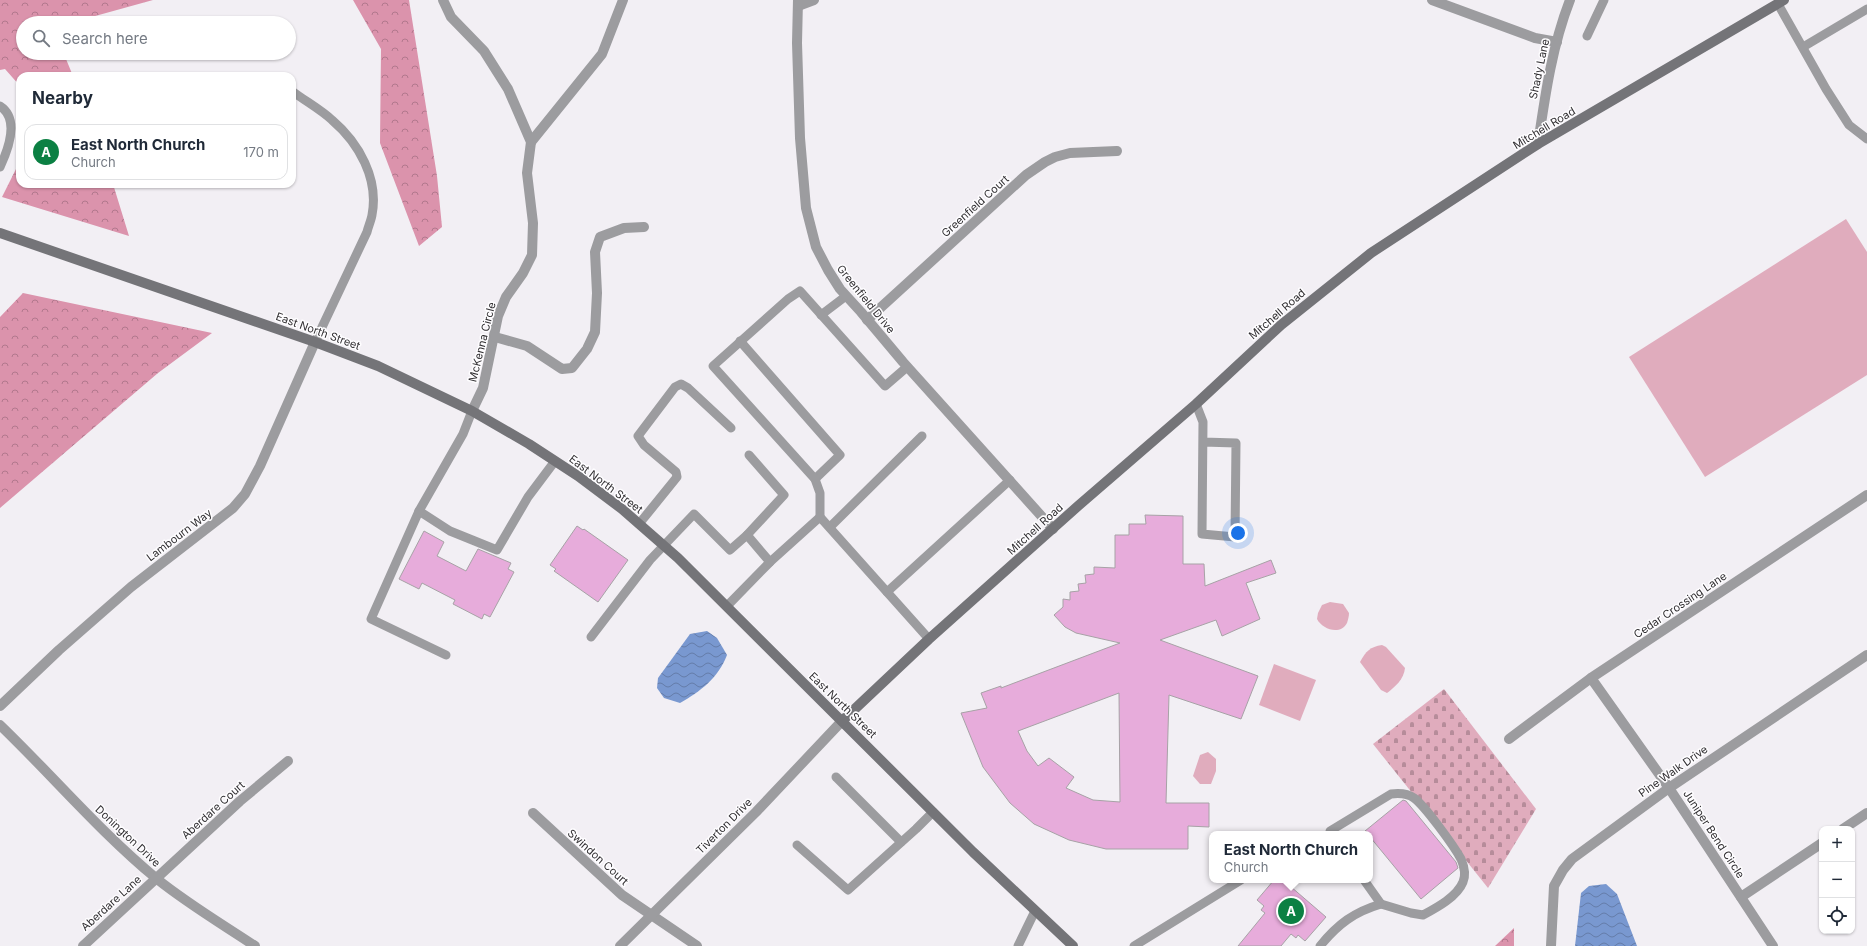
<!DOCTYPE html>
<meta charset="utf-8">
<style>
body{margin:0;font-family:Inter,sans-serif;background:#f6f6f7;color:#1f2937}
.controls{position:absolute;right:12px;bottom:12px;display:grid;overflow:hidden;border-radius:8px;box-shadow:0 1px 3px #0004}
.controls button{width:36px;height:36px;display:grid;place-items:center;padding:0;border:0;border-bottom:1px solid #e0e1e3;background:#fff;color:#1f2937;font:20px sans-serif}
.you{position:absolute;left:1238px;top:533px;width:14px;height:14px;margin:-10px;border:3px solid #fff;border-radius:50%;background:#1a73e8;box-shadow:0 0 0 6px #1a73e833}
.badge{display:grid;place-items:center;width:26px;height:26px;border-radius:50%;background:#0b8043;color:#fff;font-size:13px;font-weight:700}
.pin{position:absolute;translate:-50% -50%;border:2px solid #fff;box-shadow:0 1px 4px #0006}
.popup{position:absolute;left:1209px;top:831px;width:164px;height:52px;box-sizing:border-box;display:grid;place-content:center;border-radius:8px;background:#fff;filter:drop-shadow(0 1px 3px #0005);font-size:13px;white-space:nowrap;color:#747a83}
.popup b{font-size:15px;color:#1f2937}
.popup::after{content:'';position:absolute;left:50%;top:100%;margin-left:-8px;border:8px solid transparent;border-top-color:#fff}
.list{margin:0;padding:0;list-style:none}
h2{display:flex;justify-content:space-between;align-items:center;height:52px;margin:0;padding:0 16px;font-size:17px}
h2 small{font-size:13px;font-weight:400;color:#747a83}
.list li{display:grid;grid-template-columns:26px 1fr auto;gap:12px;align-items:center;box-sizing:border-box;height:56px;margin:0 8px 8px;padding:0 8px;border:1px solid #e0e1e3;border-radius:12px}
.list b{display:block;font-size:15px;white-space:nowrap}
.list p{margin:0;font-size:13px;white-space:nowrap;color:#747a83}
.list em{font-size:13px;font-style:normal;color:#747a83}
.icon{flex:none;width:22px;height:22px;fill:none;stroke:currentColor;stroke-width:2;stroke-linecap:round;stroke-linejoin:round}
.map{position:relative;flex:none;width:1867px;height:946px;overflow:hidden}
.search{position:absolute;background:#fff;box-shadow:0 1px 3px #0004;left:16px;top:16px;width:280px;height:44px;display:flex;align-items:center;gap:10px;box-sizing:border-box;padding:0 14px;border-radius:22px;color:#747a83;font-size:15px}
.panel{position:absolute;background:#fff;box-shadow:0 1px 3px #0004;left:16px;top:72px;width:280px;height:116px;border-radius:12px}
.map>svg:first-child{display:block}
</style>
<div class="map">
<svg width="1867" height="946" viewBox="0 0 1867 946">
<defs>
<pattern id="forest-crowns" width="20" height="18" patternUnits="userSpaceOnUse"><rect width="20" height="18" fill="#db93ac"/><path d="M2 6a3 3 0 1 1 6 0M12 15a3 3 0 1 1 6 0" fill="none" stroke="#b2788d"/></pattern>
<pattern id="cemetery-stones" width="16" height="16" patternUnits="userSpaceOnUse"><rect width="16" height="16" fill="#e0acbd"/><path d="M2 7V4a2 2 0 0 1 4 0v3zM10 15v-3a2 2 0 0 1 4 0v3z" fill="#b68c9a"/></pattern>
<pattern id="water-waves" width="16" height="10" patternUnits="userSpaceOnUse"><rect width="16" height="10" fill="#7998d0"/><path d="M0 5q4-4 8 0t8 0" fill="none" stroke="#647ca9"/></pattern>
</defs>
<rect width="100%" height="100%" fill="#f2eff4"/>
<!-- green -->
<g fill="#e0acbd">
<polygon points="1846,219 1867,252 1867,375 1705,477 1629,357"/>
<path d="M1330,602L1343,604L1349,613C1349,616 1348,620 1347,623C1340,636 1322,629 1317,619L1318,613L1322,605Z"/>
<path d="M1382,645L1386,647L1405,668C1404,679 1395,687 1387,693L1381,690L1360,662C1366,651 1370,647 1382,645Z"/>
<polygon points="1274,664 1316,680 1300,721 1259,705"/>
<polygon points="1208,752 1216,759 1216,771 1211,784 1200,784 1193,776 1200,755"/>
</g>
<!-- forest -->
<g fill="url(#forest-crowns)">
<polygon points="0,0 153,0 88,18 85,23 23,23 23,53 69,53 66,59 73,76 20,76 20,86 5,69 0,70"/>
<polygon points="353,0 409,0 437,176 442,227 419,246 380,143 381,49"/>
<polygon points="20,161 20,184 113,184 129,236 2,197"/>
<polygon points="23,293 212,333 158,373 0,508 0,317"/>
<polygon points="1514,928 1514,946 1495,946"/>
</g>
<!-- cemetery -->
<polygon fill="url(#cemetery-stones)" points="1444,689 1536,809 1488,888 1373,744"/>
<!-- water -->
<g fill="url(#water-waves)">
<path d="M707,631L717,638L727,655C718,678 701,691 680,703L664,698L657,688L658,678L690,634Z"/>
<polygon points="1606,884 1617,894 1637,946 1575,946 1581,893 1589,886"/>
</g>
<!-- building -->
<g fill="#e7acdb" stroke="#a7a2a6" fill-rule="evenodd">
<path d="M1145,515L1183,516V564H1204L1205,586L1271,560L1276,573L1246,583L1260,619L1222,636L1216,620L1160,640L1258,676L1241,719L1169,695L1166,803H1209V827L1188,826V849H1106L1069,840L1034,824L1010,803L983,767L961,713L987,708L981,693L1001,686V688L1120,643L1076,633L1065,627L1054,615L1063,607V599L1070,600V592L1079,591L1078,584L1086,583L1085,575L1094,574V567L1115,568V535H1129V524H1146ZM1119,693L1120,802L1093,800L1066,788L1074,777L1049,758L1038,766L1027,751L1018,731Z"/>
<polygon points="577,526 583,530 584,529 628,560 598,602 554,571 556,569 550,565"/>
<polygon points="424,531 444,542 437,556 466,571 478,549 511,563 508,569 514,572 490,617 484,614 482,619 453,604 455,600 422,583 419,589 399,579"/>
<polygon points="1403,800 1406,801 1456,862 1458,868 1421,899 1370,837 1370,834 1365,831"/>
<polygon points="1274,880 1283,880 1326,917 1305,941 1298,935 1296,938 1291,934 1281,946 1238,946 1265,913 1261,910 1264,906 1257,900"/>
</g>
<g fill="none" stroke-linecap="round" stroke-linejoin="round">
<!-- lane -->
<g stroke="#9c9c9f" stroke-width="9">
<polyline points="1778,4 1826,89 1849,125 1867,139"/>
<polyline points="1587,36 1604,0"/>
<polyline points="1803,47 1867,9"/>
<path d="M292,91C305,101 320,109 332,120C359,143 379,179 372,215C371,221 368,227 367,232L315,342"/>
<path d="M0,106C20,119 8,150 0,167"/>
<polyline points="821,315 846,296"/>
<polyline points="740,341 840,455 815,479"/>
<polyline points="1196,404 1203,422 1202,534 1235,537 1236,443 1203,442"/>
<polyline points="472,411 463,434 419,511 450,531 497,550 528,497 555,461"/>
<polyline points="419,511 371,619 446,655"/>
<polyline points="820,517 820,493 815,479 713,366 788,299 800,291 885,386 907,367"/>
<polyline points="639,524 677,477 676,472 644,445 638,436 675,387 681,384 688,388 731,428"/>
<polyline points="830,527 922,436"/>
<polyline points="747,535 784,495 749,455"/>
<polyline points="887,592 1010,480"/>
<polyline points="727,606 770,562 820,517 929,639"/>
<polyline points="591,637 650,560 694,514 730,550 747,535 770,562"/>
<polyline points="836,777 901,842"/>
<path d="M1330,831L1391,794C1399,793 1407,793 1414,798C1425,806 1454,846 1461,859C1464,866 1466,875 1463,882C1457,897 1436,908 1423,915L1411,913L1381,904"/>
<polyline points="797,845 848,890 916,829 933,812"/>
<polyline points="1018,946 1035,911"/>
<polyline points="1134,946 1241,880"/>
<path d="M1320,946C1338,924 1354,912 1381,904L1364,880"/>
</g>
<!-- street -->
<g stroke="#9c9c9f" stroke-width="10">
<polyline points="443,0 451,17 484,51 508,89 531,142 527,173 533,223 532,255 523,273 506,297 498,316 483,388 472,411"/>
<polyline points="798,0 797,43 800,138 806,208 816,247 828,270 840,289 861,312 903,362 1053,529"/>
<polyline points="1432,0 1535,38 1557,42"/>
<polyline points="798,6 814,0"/>
<polyline points="531,142 602,54 623,0"/>
<path d="M1538,144C1545,96 1552,46 1570,0"/>
<polyline points="867,320 1026,175 1045,162 1055,157 1070,153 1117,151"/>
<polyline points="495,337 527,346 562,369 572,368 587,349 595,332 597,293 595,252 600,237 624,228 644,227"/>
<polyline points="1591,678 1669,788 1773,946"/>
<polyline points="0,706 59,650 131,587 233,508 245,494 260,466 315,342"/>
<path d="M0,725C53,776 100,832 157,879C188,904 222,924 255,946"/>
<polyline points="1509,739 1591,678 1867,495"/>
<polyline points="533,813 622,895 697,946"/>
<polyline points="1843,829 1867,813"/>
<polyline points="1741,897 1822,843"/>
<polyline points="83,946 240,801 288,761"/>
<polyline points="620,946 756,812 842,721"/>
<polyline points="1551,946 1554,886 1563,870 1572,859 1669,788 1867,655"/>
</g>
<!-- secondary -->
<g stroke="#747478" stroke-width="10">
<polyline points="0,233 315,342 378,366 472,411 529,444 578,476 622,509 678,558 973,852 1073,946"/>
<polyline points="842,721 929,639 1078,506 1196,404 1281,325 1371,253 1538,144 1784,0"/>
</g>
</g>
<g text-anchor="middle" dominant-baseline="central" stroke-width="3" stroke-linejoin="round" paint-order="stroke">
<!-- street labels -->
<g font-size="11" fill="#302e31" stroke="#fefdff">
<text transform="translate(1539 69) rotate(-78)">Shady Lane</text>
<text transform="translate(1544 128) rotate(-31)">Mitchell Road</text>
<text transform="translate(975 206) rotate(-42)">Greenfield Court</text>
<text transform="translate(866 299) rotate(51)">Greenfield Drive</text>
<text transform="translate(1277 314) rotate(-41)">Mitchell Road</text>
<text transform="translate(318 331) rotate(20)">East North Street</text>
<text transform="translate(482 342) rotate(-76)">McKenna Circle</text>
<text transform="translate(606 484) rotate(37)">East North Street</text>
<text transform="translate(1035 529) rotate(-42)">Mitchell Road</text>
<text transform="translate(179 535) rotate(-37)">Lambourn Way</text>
<text transform="translate(1680 605) rotate(-34)">Cedar Crossing Lane</text>
<text transform="translate(843 705) rotate(44)">East North Street</text>
<text transform="translate(1673 771) rotate(-35)">Pine Walk Drive</text>
<text transform="translate(213 810) rotate(-42)">Aberdare Court</text>
<text transform="translate(724 826) rotate(-45)">Tiverton Drive</text>
<text transform="translate(1714 834) rotate(57)">Juniper Bend Circle</text>
<text transform="translate(128 836) rotate(43)">Donington Drive</text>
<text transform="translate(598 857) rotate(42)">Swindon Court</text>
<text transform="translate(111 903) rotate(-42)">Aberdare Lane</text>
</g>
</g>
</svg>
<div class="controls">
<button>+</button>
<button>−</button>
<button><svg class="icon" aria-label="locate" viewBox="0 0 24 24"><circle cx="12" cy="12" r="6"/><path d="M12 2v4M12 18v4M2 12h4M18 12h4"/></svg></button>
</div>
<div class="you"></div>
<div class="pin badge" style="left:1291px;top:911px">A</div>
<div class="popup"><b>East North Church</b>Church</div>
<div class="search"><svg class="icon" aria-label="search" viewBox="0 0 24 24"><circle cx="10" cy="10" r="6"/><path d="M15 15l6 6"/></svg>Search here</div>
<section class="panel">
<h2>Nearby<small></small></h2>
<ul class="list">
<li><span class="badge">A</span><div><b>East North Church</b><p>Church</p></div><em>170 m</em></li>
</ul>
</section>
</div>
